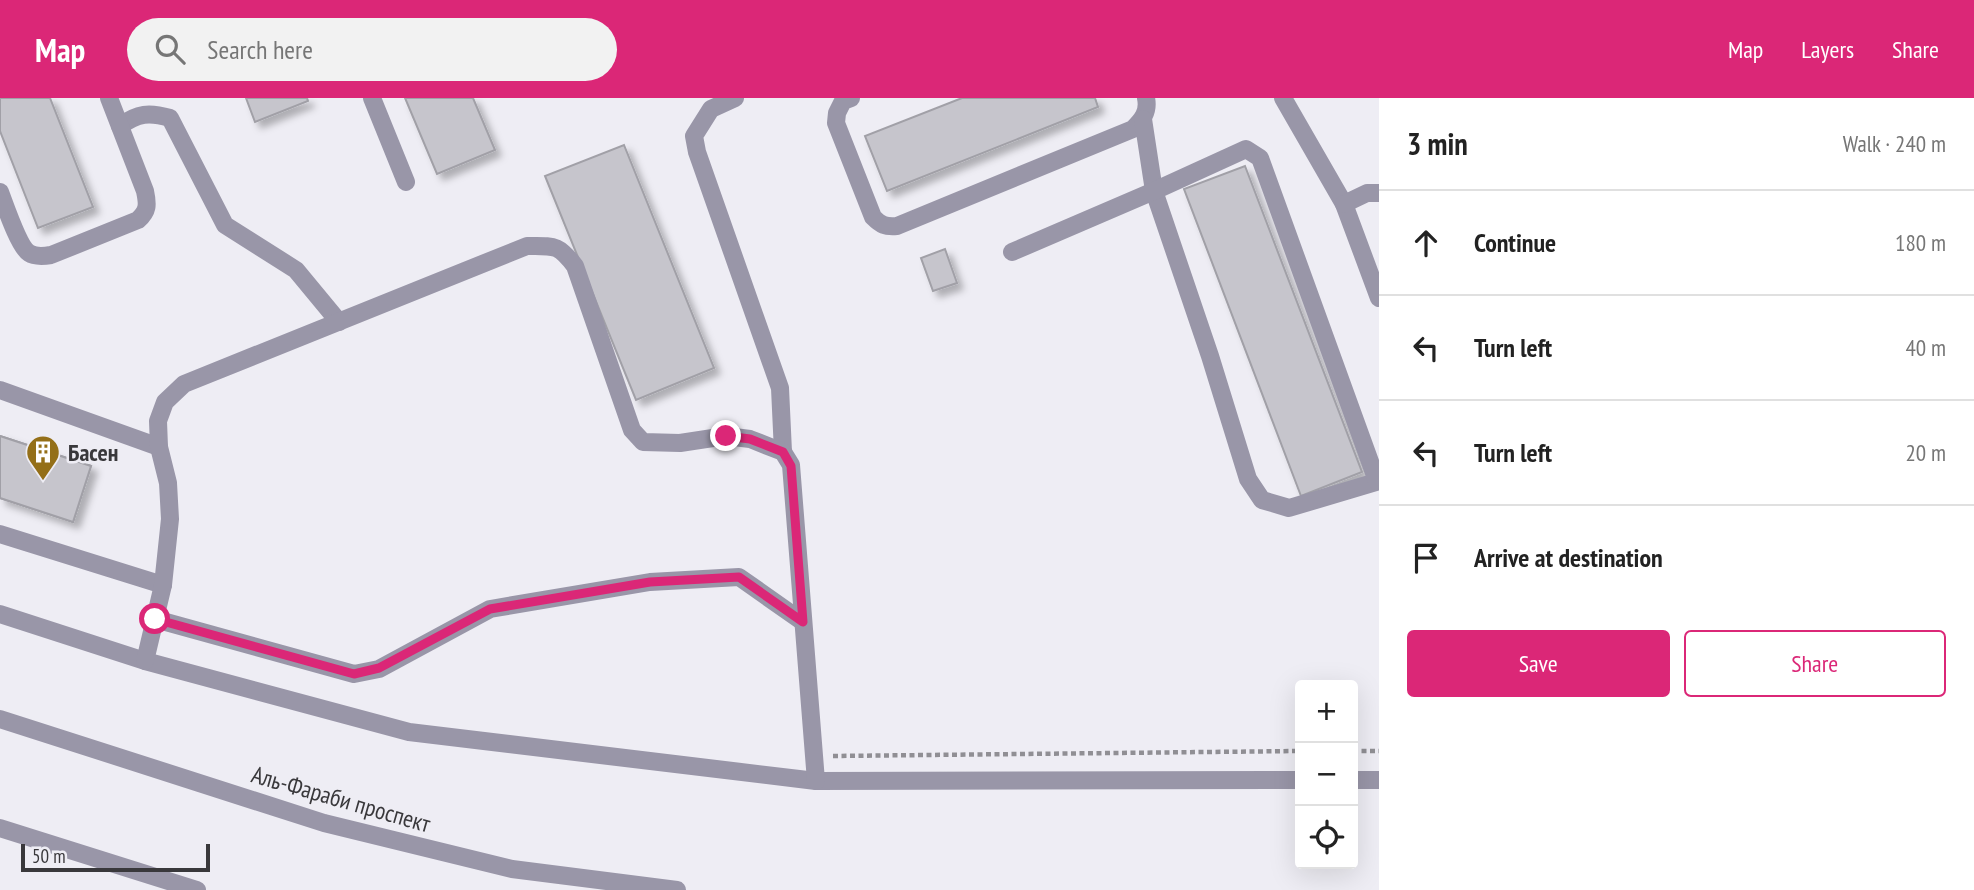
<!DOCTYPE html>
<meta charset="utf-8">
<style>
body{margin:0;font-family:"PT Sans Narrow",sans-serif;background:#f2f2f2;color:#222}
.controls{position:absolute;right:21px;bottom:21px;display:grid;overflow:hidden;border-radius:7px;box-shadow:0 7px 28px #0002}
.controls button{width:63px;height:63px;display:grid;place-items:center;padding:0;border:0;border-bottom:2px solid #e0e0e0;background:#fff;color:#222;font:35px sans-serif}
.scale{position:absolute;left:21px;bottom:18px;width:189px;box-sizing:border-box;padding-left:7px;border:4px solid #39383b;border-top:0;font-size:19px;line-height:24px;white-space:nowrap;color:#39383b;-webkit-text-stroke:5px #eeedf4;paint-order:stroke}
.stop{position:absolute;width:21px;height:21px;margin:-16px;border:5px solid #db2777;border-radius:50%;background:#fff}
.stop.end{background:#db2777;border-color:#fff;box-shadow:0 2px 7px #0008}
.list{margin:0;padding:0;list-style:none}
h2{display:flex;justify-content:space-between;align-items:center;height:91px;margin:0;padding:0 28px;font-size:30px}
h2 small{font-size:23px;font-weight:400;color:#767676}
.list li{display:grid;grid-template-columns:46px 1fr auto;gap:21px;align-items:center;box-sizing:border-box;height:105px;padding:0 28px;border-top:2px solid #e0e0e0}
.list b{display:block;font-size:26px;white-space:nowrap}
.list em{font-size:23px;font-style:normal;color:#767676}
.actions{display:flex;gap:14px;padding:21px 28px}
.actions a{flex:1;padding:16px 0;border:2px solid #db2777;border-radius:7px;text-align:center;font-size:24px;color:#db2777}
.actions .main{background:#db2777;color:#fff}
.icon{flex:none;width:38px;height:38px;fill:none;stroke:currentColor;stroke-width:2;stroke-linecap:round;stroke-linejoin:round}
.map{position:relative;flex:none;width:1379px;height:792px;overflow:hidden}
header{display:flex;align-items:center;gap:42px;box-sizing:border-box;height:98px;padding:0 35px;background:#db2777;color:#fff}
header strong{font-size:33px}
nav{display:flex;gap:38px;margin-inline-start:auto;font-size:24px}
.search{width:490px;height:63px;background:#f2f2f2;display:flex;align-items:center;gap:18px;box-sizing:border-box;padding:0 24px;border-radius:38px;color:#767676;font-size:26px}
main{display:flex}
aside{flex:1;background:#fff}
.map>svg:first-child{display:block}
</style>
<header>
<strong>Map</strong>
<div class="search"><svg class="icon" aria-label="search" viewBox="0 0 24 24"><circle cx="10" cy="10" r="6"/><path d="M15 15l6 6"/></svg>Search here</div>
<nav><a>Map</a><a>Layers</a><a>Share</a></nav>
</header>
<main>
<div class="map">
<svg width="1379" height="792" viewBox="0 0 1379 792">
<defs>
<filter id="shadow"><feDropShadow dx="6" dy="6" stdDeviation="3.5" flood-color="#0004"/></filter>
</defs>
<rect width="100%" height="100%" fill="#eeedf4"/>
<!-- building -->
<g fill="#c6c5cc" stroke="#a1a0a7" stroke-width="2" filter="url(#shadow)">
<polygon points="0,0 50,0 93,109 38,130 0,33"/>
<polygon points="246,0 307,0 308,3 255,24"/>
<polygon points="405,0 473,0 495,52 437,76"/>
<polygon points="962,0 1095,0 1098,9 887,93 865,38"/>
<polygon points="624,47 714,270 636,302 545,78"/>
<polygon points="1245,68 1362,374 1301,398 1184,91"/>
<polygon points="945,151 957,185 933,193 921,160"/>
<polygon points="0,338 91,368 73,424 0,400"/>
<polygon points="0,338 91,368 73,424 0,400"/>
</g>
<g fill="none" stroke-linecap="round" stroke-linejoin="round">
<!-- path -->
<g stroke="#908f94" stroke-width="4.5" stroke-dasharray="5 3.5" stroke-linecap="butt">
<polyline points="1353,653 1379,653"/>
<polyline points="833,658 1300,653"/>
</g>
<!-- minor -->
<g stroke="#9996a8" stroke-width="18">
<polyline points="372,0 406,84"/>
<polyline points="735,0 711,11 694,38 697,54 780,290 783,354"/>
<path d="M851,0L843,3L837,15L836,25L873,119C881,127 885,129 897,128L1133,31C1142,22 1149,14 1146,0"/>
<polyline points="1283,0 1344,106 1379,200"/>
<polyline points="1143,21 1154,93 1210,258 1248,381 1262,402 1289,410 1379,383"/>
<path d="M120,28C138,15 149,14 170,20L225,127L296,172L339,224"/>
<path d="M0,94C5,107 19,149 29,155C35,159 45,158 51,157L138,122C148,113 148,107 145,93L109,0"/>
<polyline points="1344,106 1367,95 1379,95"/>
<polyline points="1012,154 1154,93 1246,51 1260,60 1377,383"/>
<polyline points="0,292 159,349"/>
<polyline points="0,436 163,487"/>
<polyline points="0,516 145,563 409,634 816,683 1300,682"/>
<polyline points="155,521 354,576 379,571 490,511 650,484 739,479 803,524"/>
<path d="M145,563L163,487L170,421L168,385L159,349L158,323L165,304L184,286L527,148C555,148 558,146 575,168L632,332L643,344L680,345L726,338L750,341L783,354L791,367L816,683"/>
<polyline points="0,621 324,725 512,771 677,792"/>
<polyline points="1353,682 1379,682"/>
<polyline points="0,730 197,792"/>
</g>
</g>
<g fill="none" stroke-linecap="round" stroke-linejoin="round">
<!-- route -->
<polyline stroke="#db2777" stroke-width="9" points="155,521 354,576 379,570 490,511 650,484 739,479 803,524 791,368 783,354 750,341 726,338"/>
</g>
<!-- icons -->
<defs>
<g id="building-pin" transform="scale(1.75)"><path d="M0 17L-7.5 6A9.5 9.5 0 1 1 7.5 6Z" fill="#946f18" stroke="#eeedf4"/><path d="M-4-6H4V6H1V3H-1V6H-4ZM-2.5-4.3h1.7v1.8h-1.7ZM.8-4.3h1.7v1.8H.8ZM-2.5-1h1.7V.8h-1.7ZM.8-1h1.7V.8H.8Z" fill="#fff"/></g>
</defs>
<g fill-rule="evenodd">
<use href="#building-pin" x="43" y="354"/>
</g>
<g text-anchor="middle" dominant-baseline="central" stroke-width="5" stroke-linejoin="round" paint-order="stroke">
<!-- poi labels -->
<g font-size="24" font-weight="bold" fill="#39383b" stroke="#eeedf4" text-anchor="start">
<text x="68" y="354">Басен</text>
</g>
<!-- street labels -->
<g font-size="24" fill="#39383b" stroke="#eeedf4">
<text transform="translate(341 701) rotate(16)">Аль-Фараби проспект</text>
</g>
</g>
</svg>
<div class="controls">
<button>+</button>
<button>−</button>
<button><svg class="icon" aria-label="locate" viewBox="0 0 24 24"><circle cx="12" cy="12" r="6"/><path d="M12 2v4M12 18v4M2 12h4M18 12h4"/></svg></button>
</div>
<div class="scale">50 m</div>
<div class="stop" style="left:155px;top:521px"></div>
<div class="stop end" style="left:726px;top:338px"></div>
</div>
<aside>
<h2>3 min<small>Walk · 240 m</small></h2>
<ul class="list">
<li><svg class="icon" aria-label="ahead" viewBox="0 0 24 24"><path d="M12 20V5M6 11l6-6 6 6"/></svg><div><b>Continue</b></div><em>180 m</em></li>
<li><svg class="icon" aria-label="left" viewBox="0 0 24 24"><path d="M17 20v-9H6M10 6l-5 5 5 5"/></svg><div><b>Turn left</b></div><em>40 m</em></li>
<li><svg class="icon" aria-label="left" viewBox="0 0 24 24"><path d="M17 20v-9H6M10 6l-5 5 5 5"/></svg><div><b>Turn left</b></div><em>20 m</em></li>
<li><svg class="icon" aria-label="arrive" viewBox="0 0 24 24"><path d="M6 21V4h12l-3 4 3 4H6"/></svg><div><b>Arrive at destination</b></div></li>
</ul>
<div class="actions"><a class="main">Save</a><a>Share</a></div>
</aside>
</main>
